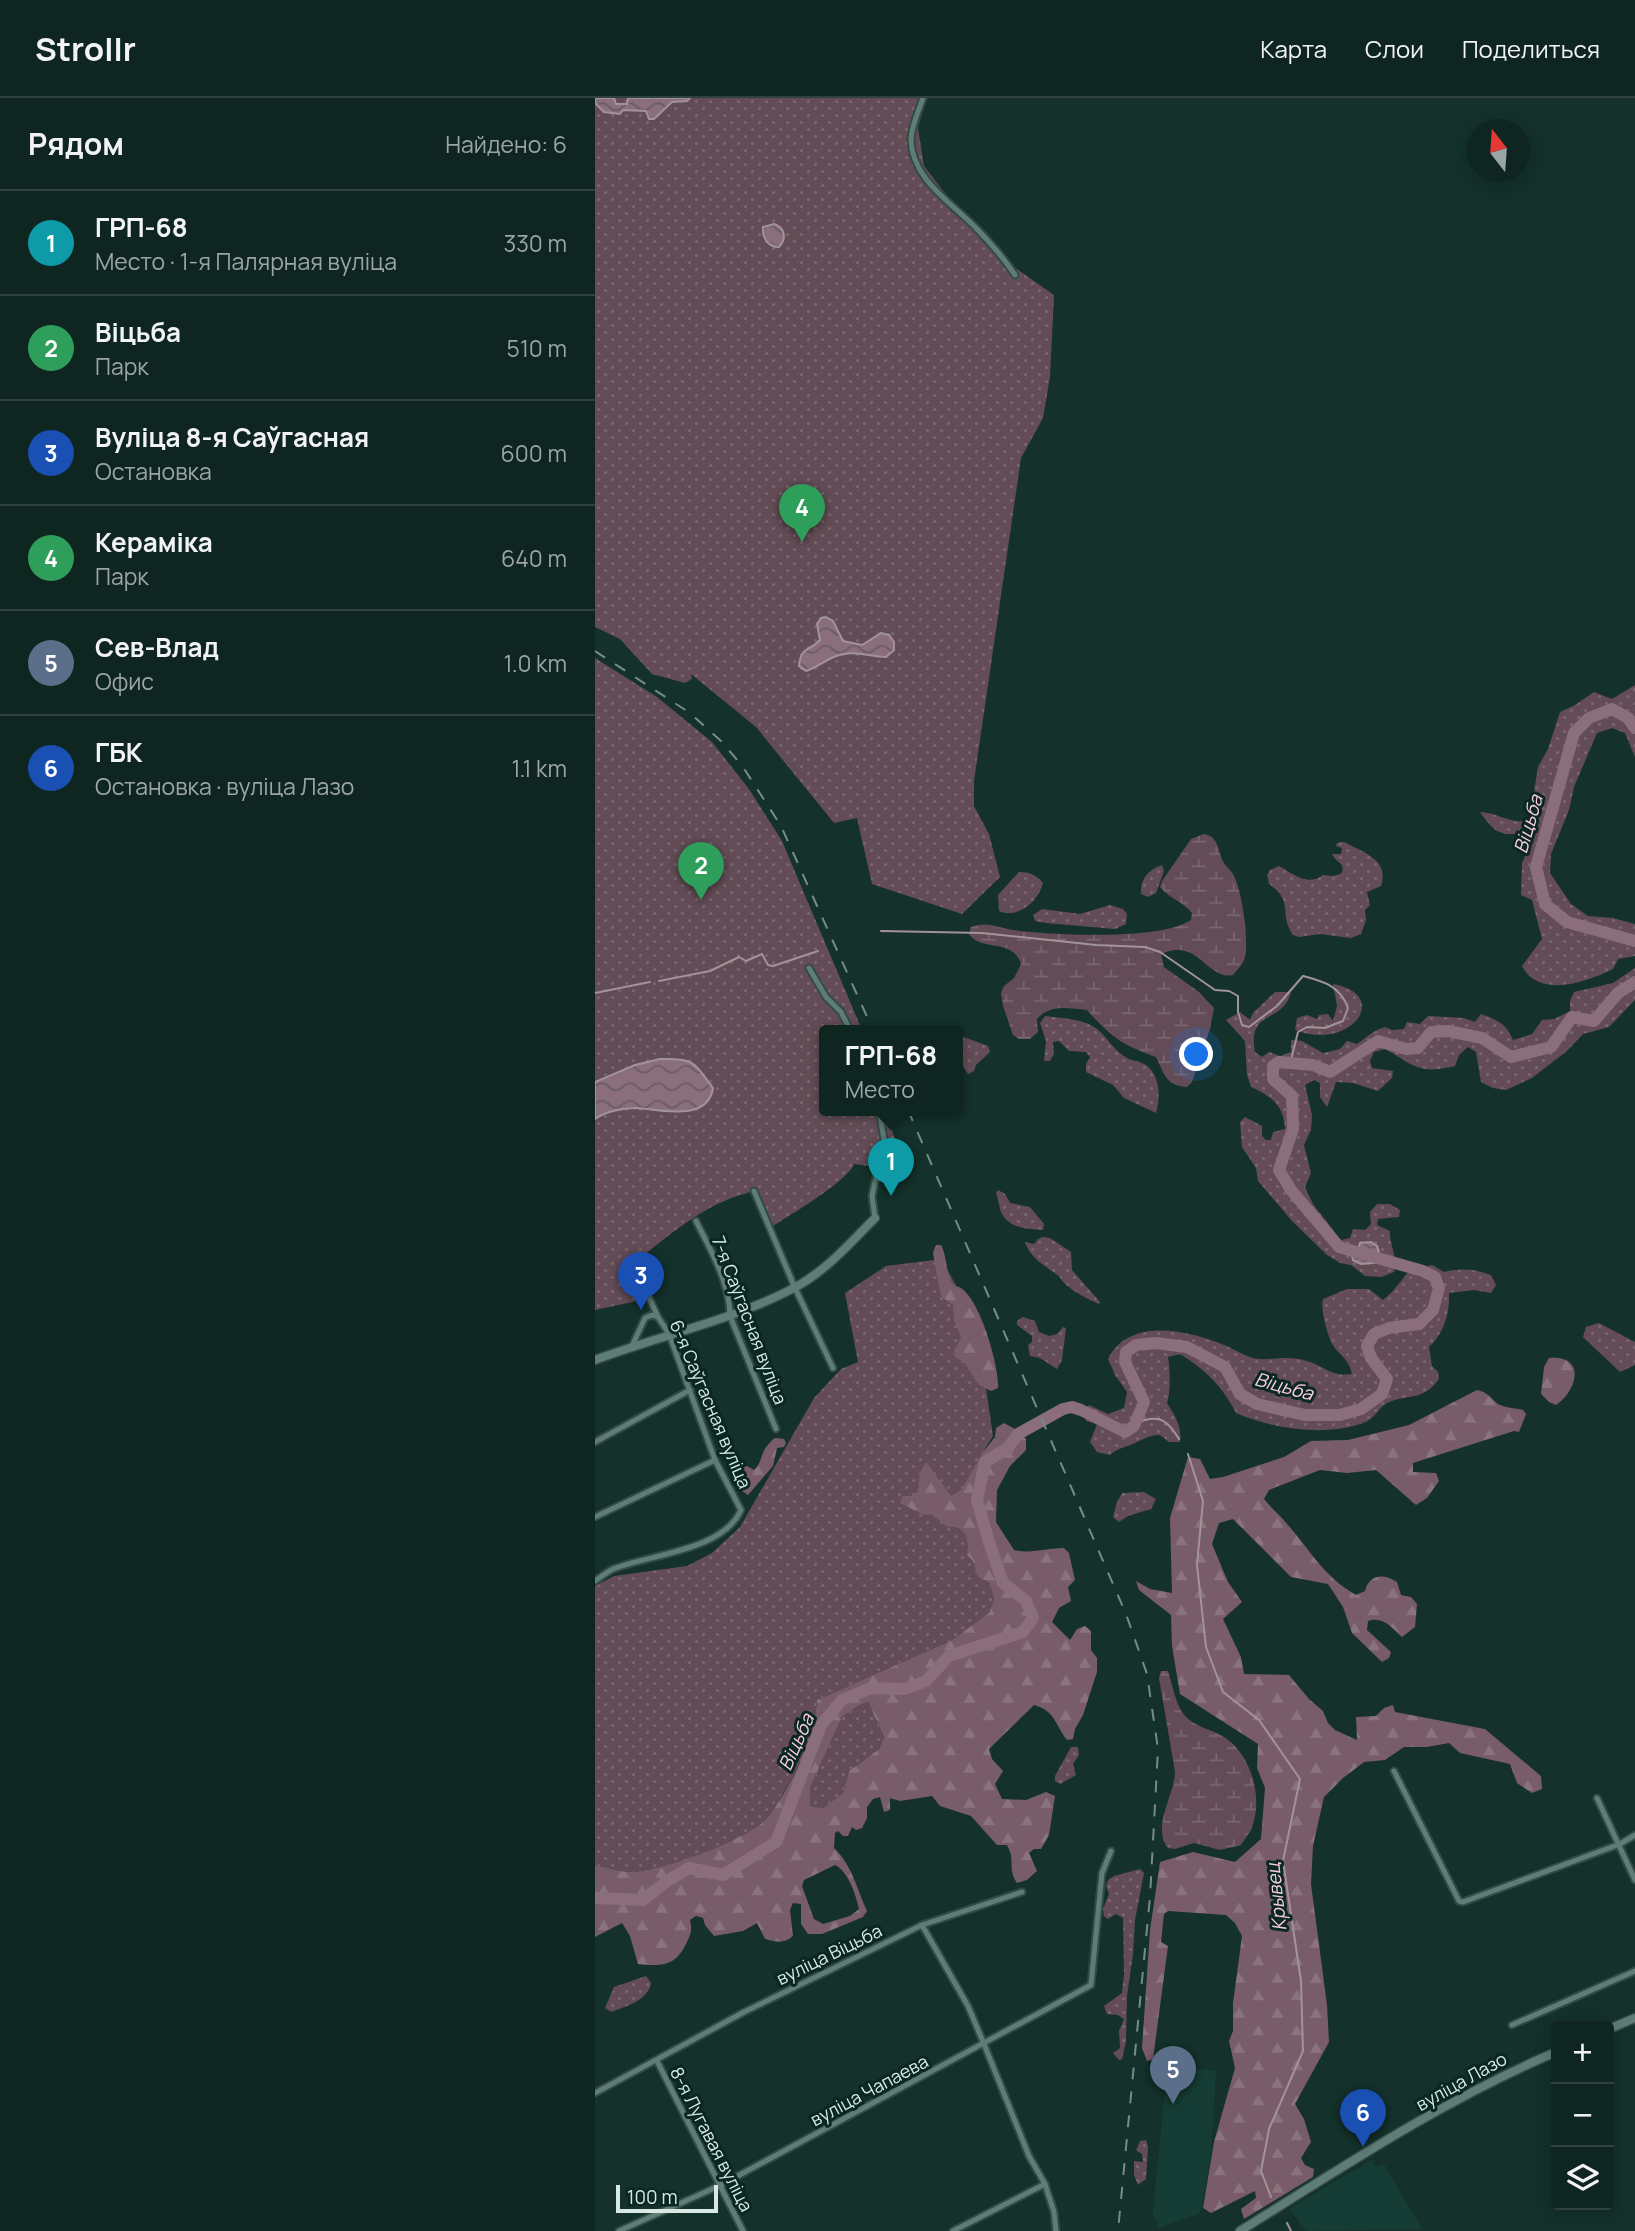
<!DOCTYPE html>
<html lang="ru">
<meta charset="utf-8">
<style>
body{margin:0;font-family:Manrope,sans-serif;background:#1d312d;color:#f1f3f6}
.controls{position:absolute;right:21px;bottom:21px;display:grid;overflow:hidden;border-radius:7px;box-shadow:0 4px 18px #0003}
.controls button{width:63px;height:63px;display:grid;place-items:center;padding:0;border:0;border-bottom:2px solid #2f423e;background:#0f2520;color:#f1f3f6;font:35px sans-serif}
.compass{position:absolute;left:872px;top:21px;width:63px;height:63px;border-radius:50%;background:#0f2520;box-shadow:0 4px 18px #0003;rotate:343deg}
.scale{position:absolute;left:21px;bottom:18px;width:102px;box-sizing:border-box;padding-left:7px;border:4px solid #d8e9e4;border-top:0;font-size:19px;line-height:24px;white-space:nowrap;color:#d8e9e4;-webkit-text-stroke:5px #0a2721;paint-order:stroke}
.you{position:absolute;left:602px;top:957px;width:24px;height:24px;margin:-18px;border:5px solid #fff;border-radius:50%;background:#1a73e8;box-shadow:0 0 0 10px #1a73e833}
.badge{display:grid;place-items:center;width:46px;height:46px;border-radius:50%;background:#d93025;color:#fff;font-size:23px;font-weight:700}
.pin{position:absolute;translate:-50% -58px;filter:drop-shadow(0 2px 4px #0008)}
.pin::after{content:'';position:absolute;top:37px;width:24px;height:21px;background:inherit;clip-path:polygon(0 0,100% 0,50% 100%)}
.popup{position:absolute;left:224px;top:927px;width:144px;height:91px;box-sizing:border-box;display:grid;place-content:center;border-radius:7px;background:#0f2520;filter:drop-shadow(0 2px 5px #0005);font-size:23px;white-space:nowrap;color:#9ba5a5}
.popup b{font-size:26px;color:#f1f3f6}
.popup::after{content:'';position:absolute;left:50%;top:100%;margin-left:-14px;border:14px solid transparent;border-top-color:#0f2520}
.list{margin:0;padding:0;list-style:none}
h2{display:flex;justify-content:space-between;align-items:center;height:91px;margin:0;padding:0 28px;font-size:30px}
h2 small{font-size:23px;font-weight:400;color:#9ba5a5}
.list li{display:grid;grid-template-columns:46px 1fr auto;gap:21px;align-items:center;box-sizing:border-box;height:105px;padding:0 28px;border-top:2px solid #2f423e}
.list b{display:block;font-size:26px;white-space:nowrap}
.list p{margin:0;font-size:23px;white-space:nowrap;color:#9ba5a5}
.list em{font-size:23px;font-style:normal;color:#9ba5a5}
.icon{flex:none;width:38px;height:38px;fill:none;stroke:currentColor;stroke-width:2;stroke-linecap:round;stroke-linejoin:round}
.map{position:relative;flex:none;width:1040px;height:2133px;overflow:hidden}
header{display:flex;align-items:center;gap:42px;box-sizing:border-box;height:98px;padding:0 35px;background:#0f2520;border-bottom:2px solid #2f423e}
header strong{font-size:33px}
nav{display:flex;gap:38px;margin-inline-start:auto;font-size:24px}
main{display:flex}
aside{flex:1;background:#0f2520}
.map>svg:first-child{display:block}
</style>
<header>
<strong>Strollr</strong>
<nav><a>Карта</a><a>Слои</a><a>Поделиться</a></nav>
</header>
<main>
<aside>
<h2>Рядом<small>Найдено: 6</small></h2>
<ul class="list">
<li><span class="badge" style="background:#0f9aa8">1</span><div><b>ГРП-68</b><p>Место · 1-я Палярная вуліца</p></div><em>330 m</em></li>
<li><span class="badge" style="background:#2e9e5b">2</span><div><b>Віцьба</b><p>Парк</p></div><em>510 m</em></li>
<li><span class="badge" style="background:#1a4fb4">3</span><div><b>Вуліца 8-я Саўгасная</b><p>Остановка</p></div><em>600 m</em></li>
<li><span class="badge" style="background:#2e9e5b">4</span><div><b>Кераміка</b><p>Парк</p></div><em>640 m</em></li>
<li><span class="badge" style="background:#5c6f8a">5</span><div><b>Сев-Влад</b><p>Офис</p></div><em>1.0 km</em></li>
<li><span class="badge" style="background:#1a4fb4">6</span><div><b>ГБК</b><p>Остановка · вуліца Лазо</p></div><em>1.1 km</em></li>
</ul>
</aside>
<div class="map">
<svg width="1040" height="2133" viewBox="0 0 1040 2133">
<defs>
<pattern id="grass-dots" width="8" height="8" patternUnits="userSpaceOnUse" patternTransform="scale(1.75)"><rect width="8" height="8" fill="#634c56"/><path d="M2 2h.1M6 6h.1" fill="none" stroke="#79666e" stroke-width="1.8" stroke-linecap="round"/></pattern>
<pattern id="forest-firs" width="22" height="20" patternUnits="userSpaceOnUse" patternTransform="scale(1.75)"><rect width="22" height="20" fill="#785c68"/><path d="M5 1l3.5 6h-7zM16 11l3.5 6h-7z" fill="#8a737d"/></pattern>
<pattern id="wetland-marsh" width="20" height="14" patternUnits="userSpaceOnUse" patternTransform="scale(1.75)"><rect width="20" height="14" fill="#634c56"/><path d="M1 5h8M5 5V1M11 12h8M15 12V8" fill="none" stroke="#79666e"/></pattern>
<pattern id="water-waves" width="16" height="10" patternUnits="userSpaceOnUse" patternTransform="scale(1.75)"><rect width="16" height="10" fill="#8b6e7b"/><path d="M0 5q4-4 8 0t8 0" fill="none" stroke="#6a5c62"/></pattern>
</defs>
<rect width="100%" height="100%" fill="#14312b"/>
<!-- built -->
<g fill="#153d35">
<polygon points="572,1968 621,1973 616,2057 607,2108 604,2116 564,2130 558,2115"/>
<polygon points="777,2062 781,2069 789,2066 827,2131 711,2133 695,2110"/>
</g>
<!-- grass -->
<g fill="url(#grass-dots)">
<polygon points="0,0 331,0 323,30 329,68 353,99 416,167 459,197 455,279 448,320 426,360 379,683 379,708 394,736 405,779 367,816 277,786 262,720 239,725 161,629 96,576 97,581 90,585 57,576 25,541 0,529"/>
<path d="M0,560L62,599L117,644L154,691L187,743L267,932H230V1012H291L300,1042L283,1055L273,1056L274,1068L259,1066C253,1083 195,1117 178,1128L162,1093C115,1100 69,1141 33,1170L51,1201L0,1212V1021C11,1013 29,1010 42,1010C66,1012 113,1024 118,990L109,979L40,967L0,984Z"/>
<path d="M1040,587V659L1030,635L1017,630L1002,635L979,689L974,712L956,756L955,775L976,806L993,818L1018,820L1040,826V858L1023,861L1018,871C992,884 944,901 927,868L947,841L937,802L926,797L927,765L937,743L930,734C906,740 899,734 885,714C904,714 919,730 939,720L938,700L943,669L953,651L965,614L980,607L999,594L1017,601Z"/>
<path d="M749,744C767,754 795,761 786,788L772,794L775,807L770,812L771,822L766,836L756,840L725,836L704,839L698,837C683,815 700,804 674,786L672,777L675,772L684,768C699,776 712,789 728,777L737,778L746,776C752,765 741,765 737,756H746L747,750L741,748L742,745Z"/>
<path d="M567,767L569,773L561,795L553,799L546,796C545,781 553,772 567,767Z"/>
<path d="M424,774C435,774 441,777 448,785C443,804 423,821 404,813L403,797Z"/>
<polygon points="515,807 528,811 532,816 531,826 520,831 451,825 440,823 438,817 447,811 485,816"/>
<path d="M1040,870V902L1014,929L988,936L972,953L937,980L911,992L898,990L886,984L881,954L873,949L864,957L860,968C822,977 820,967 790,951L779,954L775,963L777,970L798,973L797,980L783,993L758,985L741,984L732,1009L725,999V985L719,982L710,987L717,1017L716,1032L709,1047L716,1075L710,1089L718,1106L746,1142L755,1140L758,1131L770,1132L776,1126L775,1114L782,1106H795L805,1112L804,1119L783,1121L782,1127L795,1133C794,1147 804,1161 799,1174L786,1179L770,1178L756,1167L745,1165L732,1157L697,1123L663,1083L661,1070L647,1049L645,1024L650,1019L667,1028V1038L671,1042H676L678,1034L690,1031C689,1007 676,998 656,989L652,977L650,943L631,922L645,914L655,922L658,915L680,894H696C688,927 652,910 660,954L667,959L674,954L685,958L696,954V942L707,943L728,955L745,951L752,943L762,946C774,938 775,934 790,929L797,932L809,931L812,924L825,926L833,918L869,920L880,924L886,916C902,922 911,925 918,942L937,936L947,922L959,921L975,913V903L979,894L1018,885Z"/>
<path d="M738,886C798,897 755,954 700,932L702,920L712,917L722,921L724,917L733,916L738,923L742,908Z"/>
<path d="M450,918C466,920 490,921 502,931C512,939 518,951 529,958C535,963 542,962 549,966C565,975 566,999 561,1015L529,1000L518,987L491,974V966L495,959L491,954L474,953L464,943L458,944L459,956L455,963H449L451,943L445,925Z"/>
<path d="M366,938L393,948L395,954L381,967L379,973L373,976C365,964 362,955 363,941Z"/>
<path d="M403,1092L410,1096L415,1105L435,1109L449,1126L448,1132C433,1131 416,1131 407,1116C404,1110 404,1102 401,1095Z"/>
<path d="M448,1139L455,1140L476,1154L477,1172L505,1204L504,1206C492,1201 479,1194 469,1185C465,1181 466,1179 461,1176C449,1167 435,1160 430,1144L439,1146L443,1141Z"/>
<path d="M347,1161L382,1228L398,1338L388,1354L394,1484L399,1503L394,1516L357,1542L222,1602C219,1640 207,1665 187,1697C182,1705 178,1714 172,1720C153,1742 67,1773 37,1774C25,1774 12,1769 0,1767V1488L19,1478L92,1468L117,1455L145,1429L219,1300L246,1271L263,1264L250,1195L291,1168Z"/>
<path d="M837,1167L849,1174C866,1170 880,1171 896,1177L901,1187L896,1195L879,1192L854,1195C855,1215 849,1235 834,1249L837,1268L843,1274L844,1281C827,1304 815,1295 792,1305C783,1310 780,1321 768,1325C729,1339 678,1331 641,1315C628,1289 610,1271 585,1256L573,1259C575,1271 576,1294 572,1305C580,1318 587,1328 585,1344H574L565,1337C555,1337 551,1340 542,1344C532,1349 524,1349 515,1357L502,1354L495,1344L502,1326L491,1323L490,1311L494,1307L513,1316L529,1310L532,1294L520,1277L513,1261C535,1218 594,1233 629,1247C640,1251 654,1261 664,1261C681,1262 694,1257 712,1263C731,1269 736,1279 757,1276C754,1260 743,1257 736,1244C732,1234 725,1210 728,1201L752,1191H774L788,1202L797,1194L814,1173Z"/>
<polygon points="428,1219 440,1223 444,1234 454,1238 462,1236 468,1229 471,1230 467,1262 462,1271 445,1260 435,1258 433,1247 437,1244 437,1238 422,1227 422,1223"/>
<polygon points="1004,1225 1040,1244 1040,1267 1025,1274 988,1239 991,1229"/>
<polygon points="549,1394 561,1401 556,1411 533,1418 524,1424 518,1419 522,1404 527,1395"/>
<polygon points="273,1604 289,1639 284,1651 254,1673 248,1695 228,1710 215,1709 215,1690 247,1619 263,1608"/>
<polygon points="476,1649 483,1649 484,1657 478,1666 481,1677 465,1686 460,1683 460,1678"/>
<polygon points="545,1771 549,1775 540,1822 538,1856 532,1898 531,1944 527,1961 524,1962 518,1955 525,1950 524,1933 529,1921 523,1917 512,1916 509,1908 527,1895 529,1876 528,1820 521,1816 513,1821 509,1818 508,1811 514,1796 511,1788 513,1782 519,1778"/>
<path d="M51,1878L56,1885C53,1903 31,1908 16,1914L10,1910L19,1889Z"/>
<polygon points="551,2042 553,2049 551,2081 543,2087 539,2077 539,2063 548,2064 547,2056 541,2052 545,2043"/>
</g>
<!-- forest -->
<g fill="url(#forest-firs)" fill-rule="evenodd">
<path d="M341,1147H346C353,1160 350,1177 359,1188C382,1187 405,1270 403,1290L396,1293C392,1291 388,1289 385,1287C375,1278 375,1265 361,1260C356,1250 363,1249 366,1239L359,1222L358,1207L347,1199L345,1194L338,1155Z"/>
<path d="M954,1260C991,1257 983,1292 961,1307L954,1304L946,1296L949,1269Z"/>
<path d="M882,1292C893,1294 895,1300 903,1306C910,1310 920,1310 928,1312L931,1316L924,1334L919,1333L818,1365V1374L841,1375L844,1383L832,1400L821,1407L781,1372L752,1375L725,1372L674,1392L669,1401C676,1410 685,1417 692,1426C716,1453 728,1478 761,1497L770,1493C774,1476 789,1475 802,1484L806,1497L816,1499L822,1506L820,1529L807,1539C796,1529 788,1518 773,1523L772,1532L796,1554L794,1560L787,1564L757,1535L748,1509L733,1486L696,1479L638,1421L624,1425L617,1446L633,1484L647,1504L628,1521L646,1559L649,1576L694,1577L714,1601L728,1613L733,1625L740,1632L762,1642L761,1619L781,1618L789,1610L798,1607L800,1614L890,1631L946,1678L947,1691L937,1695L922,1685L915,1666L865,1655L854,1645L832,1649H809L790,1662L769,1664L748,1680L729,1699L718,1748L716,1786L732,1907L734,1944L700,2006L709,2021L716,2044L706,2060L710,2067L719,2071L718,2079L649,2121L646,2111L661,2100L660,2093L616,2115L608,2110L619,2044L640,1970L634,1943L638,1933V1905L647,1838L640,1825L631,1817L573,1813L569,1816L566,1844L573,1848L558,1961L552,1963L547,1950L555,1832L565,1764L598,1754L640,1764L666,1741L670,1690L662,1670L663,1646L585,1596L577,1548L576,1517L544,1492L541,1483L555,1491L577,1495L575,1420L593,1359L605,1361L615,1381L628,1379L689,1359L716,1343L753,1342L814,1327Z"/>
<path d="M409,1325L420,1331L431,1341V1352L415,1368L402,1392L401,1424L419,1452C436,1456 452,1450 469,1450L474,1455L480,1482L473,1489L476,1503L464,1510L457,1524L475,1542L482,1531L490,1528L496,1533V1552L502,1560V1574L488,1617L480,1631L478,1641L472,1642C459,1625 461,1614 439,1607L394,1651L397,1661L408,1673L400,1686L407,1701L431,1702L451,1694L460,1698L454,1737L446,1751H439L434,1755L442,1773L432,1782L422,1785C412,1770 421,1763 412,1747H402L376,1718L345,1708L337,1698L305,1703L295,1700V1712L289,1714L285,1699L278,1701L272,1709V1720L267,1730L261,1732L257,1729L253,1738H248L243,1733L240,1735L239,1750C257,1767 262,1791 272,1813L268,1819L227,1836H213L206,1826V1806L198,1805L195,1812L198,1838C189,1846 181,1844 170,1841L162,1825L148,1833L119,1838L110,1827L108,1820L101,1818L95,1822C98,1834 95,1837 90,1848C79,1869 65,1868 43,1866L35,1838L27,1825L0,1839V1767C12,1769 25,1774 37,1774C66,1773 153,1742 172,1720C178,1714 182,1705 187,1698C207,1665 219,1640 222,1602L357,1542L394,1515L399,1502L394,1484L383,1479L378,1463L372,1457C375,1442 371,1427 353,1429L336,1416L329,1417L305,1405L308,1398H317L323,1393L325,1374L331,1364L356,1398L367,1391L388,1354L400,1339L401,1330ZM273,1604L289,1639L284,1651L254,1673L248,1695L228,1710L215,1709V1690L247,1619L263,1608ZM240,1767C253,1773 261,1797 264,1811L255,1818L228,1826L219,1821L207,1788L209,1782Z"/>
<path d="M180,1340L189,1341L191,1345L189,1349L182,1350L178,1368L153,1397L146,1392L143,1385L146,1379V1370L152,1368L159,1372C169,1364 163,1353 180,1340Z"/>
</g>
<!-- wetland -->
<g fill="url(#wetland-marsh)">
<path d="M609,736C625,739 622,753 629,765C632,770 637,773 639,778C647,794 654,841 650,859C649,865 642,872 638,877C612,883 604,839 566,856L569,869L604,894L619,910L615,931L597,984L592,989C570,987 570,977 561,959C527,947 516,939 492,912C473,910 455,906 442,921L443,934L435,941H424L418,937L408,908L406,895L409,888L419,880L426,866C417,839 388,855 374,836L376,829C392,823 401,829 418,832C456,837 565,843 596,822L597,815C588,804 574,800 565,789L567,783L596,741Z"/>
<path d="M566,1573H573C577,1585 580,1603 587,1614C597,1629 618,1631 632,1641C657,1659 668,1701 657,1729C655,1735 649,1742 646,1747L625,1752L599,1745L580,1751L573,1750C556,1728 580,1697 580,1674L564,1580Z"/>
</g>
<!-- water -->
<g fill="url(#water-waves)" stroke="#a2939a" stroke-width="2">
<polygon points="0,0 19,0 21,6 32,6 33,0 95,0 92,3 77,4 59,21 54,21 51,13 28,12 25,16 9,14 0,5"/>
<path d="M179,126C190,130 192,140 184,149C173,149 167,140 168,129Z"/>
<path d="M231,519L238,523L248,543L267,547L286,535L294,537L299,544V552L291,559C274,559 258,551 241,558C230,562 223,569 211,573L204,568C206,547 215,554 225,542L222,526L226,520Z"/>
<path d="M65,961C100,960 98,964 118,990C113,1024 66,1012 42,1010C29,1010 11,1013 0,1021V984L40,967Z"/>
<polygon points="776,1144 782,1148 787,1164 766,1166 758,1162 757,1157 762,1155 765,1145"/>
</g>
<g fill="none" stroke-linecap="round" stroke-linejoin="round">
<!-- stream -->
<g stroke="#a2939a" stroke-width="2">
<path d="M286,833L387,835L501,847L550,849L565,854L620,892L634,893L643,898V914L647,927L654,929L682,908L708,878C730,884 745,888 753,910L748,923L730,930L712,929L703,934L695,966"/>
<polyline points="64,883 115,873 144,859 151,863 167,856 173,867 178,868 223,853"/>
<polyline points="0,895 55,884"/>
<path d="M541,1325C564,1316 572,1321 584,1341"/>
<polyline points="593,1356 608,1403 602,1467 611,1549 628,1594 664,1622 705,1681 688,1763 706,1883 708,1953 674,2031 666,2073 676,2099"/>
<polyline points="692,2125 696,2133"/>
</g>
<!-- river -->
<g stroke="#8b6e7b" stroke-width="12">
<polyline points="1040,630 1033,620 1017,611 994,620 979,635 941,769 950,806 972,824 1040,843"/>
<polyline points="0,1800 48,1802 72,1783 94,1770 128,1777 181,1744 226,1627 247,1602 276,1590 310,1591 331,1583 354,1558 428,1534 438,1520 431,1503 408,1485 393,1441 382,1402 390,1364 413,1350 423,1336 468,1311 477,1309 486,1312 530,1334 539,1328 549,1304 530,1264 531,1254 541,1247 561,1245 592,1249 630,1269 645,1296 662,1306 710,1317 745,1317 766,1311 787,1296 792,1281 776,1260 772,1248 779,1236 794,1230 824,1226 838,1212 844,1190 840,1179 828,1173 744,1149 696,1092 684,1072 698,1031 697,998 678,981 678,968 684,964 718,967 735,974 783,943 811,951 823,950 836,934 853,933 887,940 916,959 956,949 977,919 999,923 1023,895 1040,884"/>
</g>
<!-- street casing -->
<g stroke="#344b45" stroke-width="9">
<g id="street">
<path d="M328,0C324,12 316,29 316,42C317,80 354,103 378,127C393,142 408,159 420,177"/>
<polyline points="214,870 231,899 246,914 255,932"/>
<polyline points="159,1093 200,1190 238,1270"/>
<polyline points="280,1120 277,1098 289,1041 284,1012"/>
<path d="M101,1123C115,1151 135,1185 135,1218L181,1331"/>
<polyline points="37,1248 50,1220 57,1217 63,1219"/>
<polyline points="0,1344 95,1292"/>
<polyline points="0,1419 120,1362"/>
<path d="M0,1483C6,1479 12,1474 18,1471C55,1456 128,1453 146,1412L120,1362L74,1236L63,1219L42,1173"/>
<polyline points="799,1673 864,1803 868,1804 1025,1746 1040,1737"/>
<polyline points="1002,1700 1040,1782"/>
<polyline points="327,1827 373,1908 389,1946 434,2058 450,2086 459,2114 461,2133"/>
<polyline points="917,1927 1040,1873"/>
<polyline points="62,1963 148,2133"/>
<polyline points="0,1995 149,1914 327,1827 427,1794"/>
<polyline points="24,2133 126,2087 496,1887 507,1775 516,1753"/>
<polyline points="358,2133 450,2086"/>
</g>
</g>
<!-- secondary casing -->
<g stroke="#344b45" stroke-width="11">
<g id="secondary">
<path d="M0,1262C66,1237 136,1223 199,1190C231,1173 255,1145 280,1120"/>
<polyline points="1014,1931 1040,1920"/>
<path d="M645,2133C748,2069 850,2001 961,1954"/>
</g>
</g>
<!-- street -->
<use href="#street" stroke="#5e7d75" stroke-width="5"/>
<!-- secondary -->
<use href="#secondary" stroke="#5e7d75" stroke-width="8"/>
<!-- rail -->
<g stroke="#768d87" stroke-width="2" stroke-dasharray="12 12" stroke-linecap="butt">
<polyline points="0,553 95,615 126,643 148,669 186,728 278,932"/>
<polyline points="313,1012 531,1516 552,1576 563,1651 555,1799 523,2133"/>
</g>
</g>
<g text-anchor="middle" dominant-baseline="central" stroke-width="6" stroke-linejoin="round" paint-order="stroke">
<!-- street labels -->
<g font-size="18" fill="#d8e9e4" stroke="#0a2721">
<text transform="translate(155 1222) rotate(69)">7-я Саўгасная вуліца</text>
<text transform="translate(116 1306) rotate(67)">6-я Саўгасная вуліца</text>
<text transform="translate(234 1856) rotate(-26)">вуліца Віцьба</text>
<text transform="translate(866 1983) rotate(-29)">вуліца Лазо</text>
<text transform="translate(274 1992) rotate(-28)">вуліца Чапаева</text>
<text transform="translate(117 2041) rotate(63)">8-я Лугавая вуліца</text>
</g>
<!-- water labels -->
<g font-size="19" font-style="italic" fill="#f9ccdf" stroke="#0a2721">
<text transform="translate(933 726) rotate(-74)">Віцьба</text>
<text transform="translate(689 1288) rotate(15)">Віцьба</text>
<text transform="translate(201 1644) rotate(-66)">Віцьба</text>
<text transform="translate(681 1799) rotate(-96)">Крывец</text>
</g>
</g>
</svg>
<div class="controls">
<button>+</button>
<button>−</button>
<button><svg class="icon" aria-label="layers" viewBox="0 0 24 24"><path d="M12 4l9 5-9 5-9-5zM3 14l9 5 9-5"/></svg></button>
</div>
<svg class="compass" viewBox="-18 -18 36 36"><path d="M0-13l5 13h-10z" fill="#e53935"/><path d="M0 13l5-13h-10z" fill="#9ba5a5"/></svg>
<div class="scale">100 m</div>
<div class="you"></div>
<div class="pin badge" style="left:296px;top:1098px;background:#0f9aa8">1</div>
<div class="popup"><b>ГРП-68</b>Место</div>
<div class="pin badge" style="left:106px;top:802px;background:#2e9e5b">2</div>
<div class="pin badge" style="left:46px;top:1212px;background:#1a4fb4">3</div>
<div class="pin badge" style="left:207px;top:444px;background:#2e9e5b">4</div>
<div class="pin badge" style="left:578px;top:2006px;background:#5c6f8a">5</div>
<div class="pin badge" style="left:768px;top:2049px;background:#1a4fb4">6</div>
</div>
</main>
